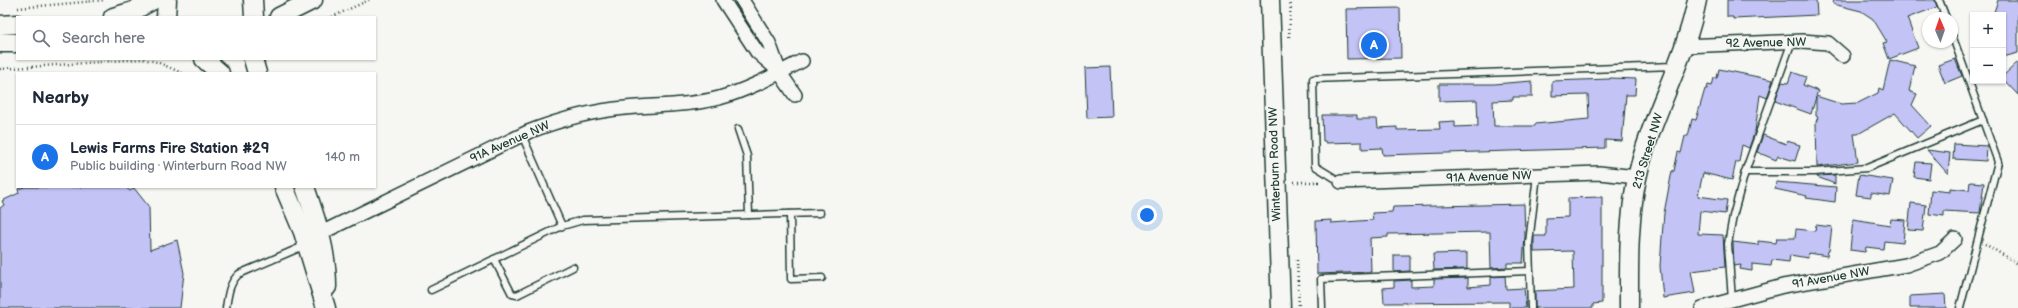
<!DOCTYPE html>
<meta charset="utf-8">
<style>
body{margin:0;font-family:"Balsamiq Sans",sans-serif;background:#f2f2f3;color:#1f2937}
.controls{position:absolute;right:12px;top:12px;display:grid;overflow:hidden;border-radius:0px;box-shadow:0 1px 3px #0004}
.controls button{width:36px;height:36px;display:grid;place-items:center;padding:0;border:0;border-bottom:1px solid #e0e1e3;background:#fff;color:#1f2937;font:20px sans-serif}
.compass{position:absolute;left:1922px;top:12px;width:36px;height:36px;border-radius:50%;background:#fff;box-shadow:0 1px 3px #0004;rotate:358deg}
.you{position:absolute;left:1147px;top:215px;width:14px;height:14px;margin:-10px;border:3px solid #fff;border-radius:50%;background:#1a73e8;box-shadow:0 0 0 6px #1a73e833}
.badge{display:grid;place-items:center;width:26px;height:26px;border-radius:50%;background:#1a73e8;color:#fff;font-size:13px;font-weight:700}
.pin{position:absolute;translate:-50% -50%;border:2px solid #fff;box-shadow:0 1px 4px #0006}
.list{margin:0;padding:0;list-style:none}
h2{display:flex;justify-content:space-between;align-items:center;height:52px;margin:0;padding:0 16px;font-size:17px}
h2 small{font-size:13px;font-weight:400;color:#747a83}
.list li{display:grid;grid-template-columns:26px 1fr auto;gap:12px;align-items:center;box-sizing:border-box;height:64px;padding:0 16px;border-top:1px solid #e0e1e3}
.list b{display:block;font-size:15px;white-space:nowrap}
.list p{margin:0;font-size:13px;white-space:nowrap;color:#747a83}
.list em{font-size:13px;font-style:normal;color:#747a83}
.icon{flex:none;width:22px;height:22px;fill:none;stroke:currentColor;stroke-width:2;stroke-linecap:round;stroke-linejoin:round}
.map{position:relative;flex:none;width:2018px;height:308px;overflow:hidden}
.search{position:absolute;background:#fff;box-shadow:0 1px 3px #0004;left:16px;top:16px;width:360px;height:44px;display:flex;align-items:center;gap:10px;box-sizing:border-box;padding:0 14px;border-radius:0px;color:#747a83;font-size:15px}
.panel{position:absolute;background:#fff;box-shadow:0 1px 3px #0004;left:16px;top:72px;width:360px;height:116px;border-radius:0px}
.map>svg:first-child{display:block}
</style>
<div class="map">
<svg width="2018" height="308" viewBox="0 0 2018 308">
<rect width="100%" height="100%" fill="#f6f6f2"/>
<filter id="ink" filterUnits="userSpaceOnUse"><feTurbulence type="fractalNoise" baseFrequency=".025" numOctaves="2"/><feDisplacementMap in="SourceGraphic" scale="8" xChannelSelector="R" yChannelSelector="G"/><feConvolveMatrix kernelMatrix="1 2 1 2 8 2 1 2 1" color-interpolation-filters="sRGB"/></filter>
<g filter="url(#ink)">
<!-- building -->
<g fill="#c3c3f6" stroke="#1f3d34">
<polygon points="1727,0 1816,0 1817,15 1733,19 1733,17 1727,17"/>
<polygon points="1834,0 1935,0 1937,7 1907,18 1918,48 1889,59 1883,43 1887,42 1873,19 1861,11 1833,4"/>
<polygon points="1998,0 2018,0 2018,53 2003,57 2003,15 1993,15"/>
<polygon points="1400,8 1401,58 1347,59 1346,9"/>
<polygon points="1955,59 1962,76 1945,83 1938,65"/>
<polygon points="1890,60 1915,66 1909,91 1917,94 1912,105 1931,126 1917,138 1895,113 1858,134 1854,134 1858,162 1817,167 1816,122 1818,117 1816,116 1816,97 1811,114 1775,101 1782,82 1788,83 1792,72 1806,77 1803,85 1818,91 1816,96 1841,104 1858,103 1878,93 1879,88 1883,90"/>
<polygon points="2018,62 2018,95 2003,79 2003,76"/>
<polygon points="1110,67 1112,117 1087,118 1085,68"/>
<polygon points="1719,69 1773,80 1767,98 1760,95 1755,131 1749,148 1742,145 1739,162 1736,162 1732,180 1703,173 1698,196 1727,200 1725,214 1700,211 1698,234 1723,235 1725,267 1691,271 1695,293 1663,298 1660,266 1662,237 1664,213 1672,171 1674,171 1678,152 1681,153 1685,136 1688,136 1692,119 1696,120 1705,89 1707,89 1708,85 1712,86 1714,78 1717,78"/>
<polygon points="1610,78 1636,79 1635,95 1626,95 1622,141 1605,140 1605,148 1383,155 1382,148 1362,149 1362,142 1326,143 1325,141 1323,141 1322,115 1357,115 1357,119 1377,119 1378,128 1397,127 1397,130 1440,129 1439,122 1455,121 1455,127 1478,126 1477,100 1439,101 1439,84 1494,84 1532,81 1532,97 1513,97 1513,100 1493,101 1494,126 1535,126 1535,124 1589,119 1588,95 1552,96 1552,81 1610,79"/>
<polygon points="1763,135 1786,144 1787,141 1800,145 1795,161 1778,156 1776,160 1757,152"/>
<polygon points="1954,144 1987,146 1986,161 1953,159"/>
<polygon points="1927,150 1950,153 1948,174"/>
<polygon points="1916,162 1931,163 1929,179 1914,177"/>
<polygon points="1835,175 1835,184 1817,177 1817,176"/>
<polygon points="1859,175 1893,180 1890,196 1871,193 1871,197 1856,195"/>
<polygon points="1776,182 1836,187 1835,202 1806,198 1807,196 1775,189"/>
<polygon points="1970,182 1984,183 1980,213 1944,211 1944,216 1929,214 1931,190 1950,192 1950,188 1969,190"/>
<polygon points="25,187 125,187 130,191 134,188 149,207 150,250 177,240 184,273 180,308 0,308 0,208 4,205 2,201 19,193 18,189"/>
<polygon points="1602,197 1602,303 1593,304 1593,308 1535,308 1535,291 1574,289 1573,251 1534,252 1534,236 1546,236 1546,218 1568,217 1568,198"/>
<polygon points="1911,203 1926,205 1923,231 1908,230"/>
<polygon points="1524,204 1525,236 1523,263 1507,263 1507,267 1491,268 1490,232 1388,234 1388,237 1370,238 1371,272 1317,274 1316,221 1331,220 1331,223 1373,220 1372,213 1392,212 1393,207"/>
<polygon points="1853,219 1890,225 1891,219 1905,220 1903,243 1884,241 1883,249 1866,247 1865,252 1850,250"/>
<polygon points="1816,225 1832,227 1829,251 1828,251 1827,256 1809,253 1808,258 1790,255 1789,262 1772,260 1771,266 1752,264 1752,271 1740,269 1741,265 1734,266 1733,242 1758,245 1758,241 1776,243 1777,238 1795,238 1796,229 1815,231"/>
<polygon points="1467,253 1467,269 1434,270 1433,254"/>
<polygon points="1394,255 1410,255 1410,271 1394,272"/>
<polygon points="1505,276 1506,289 1524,288 1526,308 1509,308 1509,302 1384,303 1383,288 1394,287 1394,281 1411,280 1411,287 1434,286 1434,279 1468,278 1468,287 1491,285 1491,277"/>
<polygon points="1945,294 1946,308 1910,308 1910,296"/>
</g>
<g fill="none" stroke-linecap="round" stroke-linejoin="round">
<!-- lane casing -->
<g stroke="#1f3d34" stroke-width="9">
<g id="lane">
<polyline points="1939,0 1946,18"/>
<polyline points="1952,35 1998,162 1960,308"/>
<polyline points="738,129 747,156 749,215"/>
<polyline points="522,135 562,226 583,220 820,213"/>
<polyline points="1745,172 1815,172 1867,168 1983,120"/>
<polyline points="1341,182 1315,166 1313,79 1674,66"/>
<polyline points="790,214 791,279 822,278"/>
<polyline points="494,259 512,294 517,295 573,267"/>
<polyline points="431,290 562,226"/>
<polyline points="1732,300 1728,244 1733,216 1745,172 1792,41"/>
<path d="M226,308C228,295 229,283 239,274L306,245"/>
<polyline points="1322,308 1321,279 1530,271"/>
<polyline points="1531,308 1529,243 1537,175"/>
</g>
</g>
<!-- street casing -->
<g stroke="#1f3d34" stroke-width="16">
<g id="street">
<polyline points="723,0 757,52 779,71"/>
<polyline points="742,0 769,43 780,73 795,95"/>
<polyline points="1684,46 1802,41 1828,43 1843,56"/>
<polyline points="1341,182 1599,173 1637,177"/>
<path d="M321,233L528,132C559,120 591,111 625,108C656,105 688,106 719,98C748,90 775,75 802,61"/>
<polyline points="1702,308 1783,286 1906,265 1940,253 1955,239"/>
</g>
</g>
<!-- secondary casing -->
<g stroke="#1f3d34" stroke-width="21">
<g id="secondary">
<polyline points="253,0 254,17"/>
<polyline points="1270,0 1281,308"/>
<polyline points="113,17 133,11 153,0"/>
<polyline points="166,17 167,0"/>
<polyline points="279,17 313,0"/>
<polyline points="0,25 17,24"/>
<polyline points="0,43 17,43"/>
<polyline points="204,59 220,73"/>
<polyline points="253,59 257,73"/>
<polyline points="284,187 303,232 326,308"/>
<path d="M305,187C317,222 327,250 327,287"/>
<path d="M1629,308C1629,264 1628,221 1637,178C1650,117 1685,62 1697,0"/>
</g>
</g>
<!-- path -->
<g stroke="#1f3d34" stroke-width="2.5" stroke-dasharray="1 3" stroke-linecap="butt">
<polyline points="18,8 105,0"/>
<polyline points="332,17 369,0"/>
<polyline points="1289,37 1291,0"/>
<polyline points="0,69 142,59 157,62 182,73"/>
<polyline points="1294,182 1322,182"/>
<polyline points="1985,244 2018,264"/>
<polyline points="1297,260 1299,308"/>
</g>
<!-- lane -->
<use href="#lane" stroke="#f6f6f2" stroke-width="6"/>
<!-- street -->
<use href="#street" stroke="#f6f6f2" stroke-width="13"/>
<!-- secondary -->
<use href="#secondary" stroke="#f6f6f2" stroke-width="18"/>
</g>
</g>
<g text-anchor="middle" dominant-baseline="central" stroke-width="3" stroke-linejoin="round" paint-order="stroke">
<!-- street labels -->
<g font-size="12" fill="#1f3d34" stroke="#f6f6f2">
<text transform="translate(1766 43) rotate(-1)">92 Avenue NW</text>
<text transform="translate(510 142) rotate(-24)">91A Avenue NW</text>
<text transform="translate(1648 151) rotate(-73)">213 Street NW</text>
<text transform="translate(1275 164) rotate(-92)">Winterburn Road NW</text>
<text transform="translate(1489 177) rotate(-2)">91A Avenue NW</text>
<text transform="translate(1831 278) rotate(-10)">91 Avenue NW</text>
</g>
</g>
</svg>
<div class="controls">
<button>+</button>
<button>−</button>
</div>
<svg class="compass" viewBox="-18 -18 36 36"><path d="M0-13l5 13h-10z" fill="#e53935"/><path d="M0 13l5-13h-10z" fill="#747a83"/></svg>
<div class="you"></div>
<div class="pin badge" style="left:1374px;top:45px">A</div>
<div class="search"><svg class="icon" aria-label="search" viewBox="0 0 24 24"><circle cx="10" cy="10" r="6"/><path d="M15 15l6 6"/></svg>Search here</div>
<section class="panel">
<h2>Nearby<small></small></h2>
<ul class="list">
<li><span class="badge">A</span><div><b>Lewis Farms Fire Station #29</b><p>Public building · Winterburn Road NW</p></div><em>140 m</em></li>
</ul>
</section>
</div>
